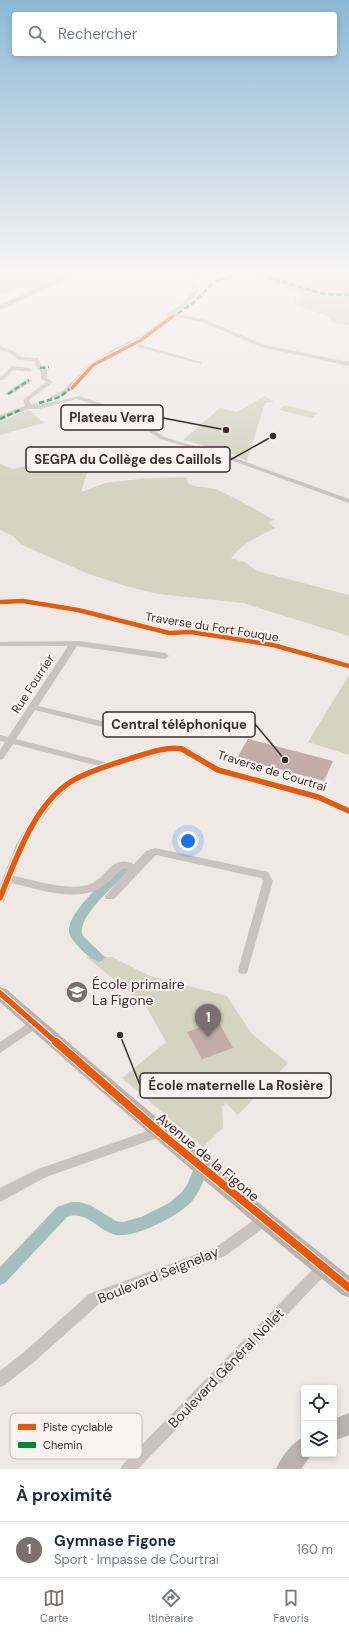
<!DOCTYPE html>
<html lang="fr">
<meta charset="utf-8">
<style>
body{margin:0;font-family:"DM Sans",sans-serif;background:#f2f2f3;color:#1f2937}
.controls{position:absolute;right:12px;bottom:12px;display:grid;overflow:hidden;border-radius:4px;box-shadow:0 2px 6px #0003}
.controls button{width:36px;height:36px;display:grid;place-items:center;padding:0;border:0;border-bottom:1px solid #e0e1e3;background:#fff;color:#1f2937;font:20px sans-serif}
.you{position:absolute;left:188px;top:841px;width:14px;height:14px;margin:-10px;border:3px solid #fff;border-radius:50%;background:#1a73e8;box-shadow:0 0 0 6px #1a73e833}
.badge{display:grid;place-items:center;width:26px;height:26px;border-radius:50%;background:#796f6d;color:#fff;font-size:13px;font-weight:700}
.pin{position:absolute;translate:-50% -33px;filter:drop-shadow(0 1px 2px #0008)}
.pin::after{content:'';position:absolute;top:21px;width:14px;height:12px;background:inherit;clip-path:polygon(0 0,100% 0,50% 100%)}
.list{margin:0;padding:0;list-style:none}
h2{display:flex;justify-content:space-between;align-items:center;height:52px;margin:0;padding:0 16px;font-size:17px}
h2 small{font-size:13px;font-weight:400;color:#747a83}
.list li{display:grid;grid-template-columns:26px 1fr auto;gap:12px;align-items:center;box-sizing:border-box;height:56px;padding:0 16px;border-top:1px solid #e0e1e3}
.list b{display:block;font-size:15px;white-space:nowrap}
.list p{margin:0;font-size:13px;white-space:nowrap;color:#747a83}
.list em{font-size:13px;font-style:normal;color:#747a83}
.icon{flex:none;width:22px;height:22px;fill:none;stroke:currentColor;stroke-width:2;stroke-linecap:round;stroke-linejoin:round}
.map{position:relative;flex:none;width:349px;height:1469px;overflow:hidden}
.search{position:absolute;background:#fff;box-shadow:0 2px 6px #0003;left:12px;right:12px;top:12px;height:44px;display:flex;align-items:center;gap:10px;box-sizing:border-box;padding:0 14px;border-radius:4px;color:#747a83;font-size:15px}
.sheet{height:108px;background:#fff}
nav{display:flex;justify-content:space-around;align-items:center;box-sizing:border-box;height:56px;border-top:1px solid #e0e1e3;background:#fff;font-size:11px;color:#747a83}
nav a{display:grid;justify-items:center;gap:2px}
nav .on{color:#796f6d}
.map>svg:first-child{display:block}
</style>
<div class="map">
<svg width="349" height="1469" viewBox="0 0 349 1469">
<rect width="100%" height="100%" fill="#efe9e6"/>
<!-- green -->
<g fill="#d3d4c1">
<polygon points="0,275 64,275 64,276 32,289 23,286 3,295 0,294"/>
<polygon points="235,275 349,275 349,325 333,323 329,317 296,305 294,300 304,295 253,277"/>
<polygon points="265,396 274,402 265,403 247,461 230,453 183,440 220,408 237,412"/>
<polygon points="285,405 318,413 312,418 279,410"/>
<polygon points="29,410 44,423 0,435 0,421"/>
<path d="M86,452L92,457L81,492L105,483L139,479L186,477L188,483C196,489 206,486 215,489C233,496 256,510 274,520L268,523L276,528C259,535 242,544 231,558L244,562L257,571L349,595V636L243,603L158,594L129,587L86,573L22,545L13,536L0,530V464L14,469Z"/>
<polygon points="349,675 349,755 308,742"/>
<polygon points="86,957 112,957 150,976 227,996 251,1033 288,1063 238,1115 226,1103 222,1107 223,1128 203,1147 122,1078 166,1042 144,1003"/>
</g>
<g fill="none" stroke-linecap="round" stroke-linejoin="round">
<!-- canal -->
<g fill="#a3c0bc" fill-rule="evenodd">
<path d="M124,865L128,866L130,869L128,872C117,883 72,921 84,937L105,957L103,960L99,962C91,959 84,953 79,947C75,943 70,937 69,932C67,912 107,879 120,866Z"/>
<path d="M202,1158L207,1160L209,1164C205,1176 201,1190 193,1200C181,1215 136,1238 116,1235C98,1231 87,1210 67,1217L5,1283L0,1285V1267L57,1207L71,1202H79L90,1205L116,1221L123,1222L141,1217L169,1203L182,1192L188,1183L197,1160Z"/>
</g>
</g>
<!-- building -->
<g fill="#c1aca8">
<polygon points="248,739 333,761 324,781 237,758"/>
<polygon points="218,1021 233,1048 202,1059 187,1032"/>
</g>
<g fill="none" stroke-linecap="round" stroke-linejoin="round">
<!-- street -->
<g fill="#c9c2be" fill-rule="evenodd">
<path d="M196,275H202L196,280L199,292L185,307L174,313L206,320L265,345L349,362V366L261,347L202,322L172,316L171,319L147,337L135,343L201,362V364L131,345C119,350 105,357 96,365C84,374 66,401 50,399V397L64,390L92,362L119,346L143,335L166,317L167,313L181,305L193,292L190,280Z"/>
<polygon points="0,346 13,351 22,357 38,358 42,367 47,370 47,378 53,382 29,400 31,404 34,403 39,405 79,396 134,414 142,422 164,437 232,457 349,499 349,503 228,459 160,439 138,424 130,416 77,399 39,409 29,409 0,419 0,415 25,406 23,400 24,399 46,382 41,379 41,371 38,369 34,361 19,360 9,353 0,350"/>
<polygon points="12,366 30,368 33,370 30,372 13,370 4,380 0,380 0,378"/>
<path d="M27,379L32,380L29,384C20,386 15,396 6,395V393Z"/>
<polygon points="23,599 78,608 169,631 191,630 273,643 349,663 349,669 272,647 191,634 169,635 78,612 23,603 0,604 0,600"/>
<path d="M79,641L165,653L169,656L165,659L77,646L38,706L110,723L111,725L107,728L35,710L16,739L109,763L155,749L176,745L182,746L196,752L221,768L251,777L321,795L349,807V814L315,800L231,778L210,770L184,753L176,751L168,752L109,769L83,779L70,787L55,801L39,822L25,846L14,876C33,880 72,892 90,884C108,877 111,854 134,864L146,851L155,848L268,872L273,881L247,973L243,974L239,973L238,970L263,881L261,878L156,855L114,899H106L105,896L128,870L124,868C115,874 108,885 97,890C71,901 37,889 11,883L4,901L0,902V885L16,845L35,813L48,797L63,783L77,775L99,766L13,744L3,759L0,760V750L5,742L0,741V735L8,737L68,646H0V642Z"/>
<polygon points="36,1018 40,1020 42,1023 40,1026 0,1053 0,1042"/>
<polygon points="159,1127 163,1128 165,1132 163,1136 46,1177 0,1202 0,1188 38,1169"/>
<polygon points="264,1214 269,1216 271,1220 269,1224 225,1256 99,1304 34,1362 5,1385 0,1387 0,1371 24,1352 89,1294 216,1247 259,1216"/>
<polygon points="323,1262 328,1264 330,1268 328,1272 138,1469 120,1469 123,1464 318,1264"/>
</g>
<!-- secondary -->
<g fill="#b9b2af" fill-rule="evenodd">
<polygon points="65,275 75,275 0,310 0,305"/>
<path d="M0,987L6,989C119,1086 232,1183 349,1276V1297L342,1295C225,1200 112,1102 0,1002Z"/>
<polygon points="349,1413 349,1435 334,1441 334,1419"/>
<path d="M304,1437V1454H312L301,1469H276C281,1457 292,1442 304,1437Z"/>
</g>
<!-- quiet -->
<g stroke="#00873e" stroke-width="2.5" stroke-dasharray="5.5 2.5" stroke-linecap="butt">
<polyline points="259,275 324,294 349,295"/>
<polyline points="171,318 193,303 215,281 236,275"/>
<polyline points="40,368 49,367"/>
<polyline points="8,394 29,380"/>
<polyline points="39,403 60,397 73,386"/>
<polyline points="0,419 20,410"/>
</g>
<!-- cycleway-far3 casing -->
<g stroke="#faf3ef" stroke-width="5">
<polyline id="cycleway-far3" points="72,388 93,365 141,340 173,316"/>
</g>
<!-- cycleway-far2 casing -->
<g stroke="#faf3ef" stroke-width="6">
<polyline id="cycleway-far2" points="0,602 23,601 78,610 169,633 191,632 273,645 349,666"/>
</g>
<!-- cycleway-far1 casing -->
<g stroke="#faf3ef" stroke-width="8">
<g id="cycleway-far1">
<path d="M0,898C16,859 34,804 72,781C89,771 110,765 129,759C145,754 165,746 182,749L218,770L318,797L349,811"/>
<polyline points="0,993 57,1043"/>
</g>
</g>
<!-- cycleway casing -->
<g stroke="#faf3ef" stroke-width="10">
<polyline id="cycleway" points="56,1042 159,1132 349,1288"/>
</g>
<!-- cycleway-far3 -->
<use href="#cycleway-far3" stroke="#e8590c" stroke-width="3.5"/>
<!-- cycleway-far2 -->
<use href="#cycleway-far2" stroke="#e8590c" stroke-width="4.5"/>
<!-- cycleway-far1 -->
<use href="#cycleway-far1" stroke="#e8590c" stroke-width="5.5"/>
<!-- cycleway -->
<use href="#cycleway" stroke="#e8590c" stroke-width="8"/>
</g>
<!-- sky -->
<linearGradient id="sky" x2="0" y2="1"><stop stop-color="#8cb9d6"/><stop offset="0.57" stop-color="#f8f5f4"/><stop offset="1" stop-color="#f8f5f4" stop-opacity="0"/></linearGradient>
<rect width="349" height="480" fill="url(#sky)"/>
<!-- icons -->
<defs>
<g id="school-disc" transform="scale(1.15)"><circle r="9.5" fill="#796f6d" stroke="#faf3ef"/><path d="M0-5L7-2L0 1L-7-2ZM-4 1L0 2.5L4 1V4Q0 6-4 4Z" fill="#fff"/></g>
</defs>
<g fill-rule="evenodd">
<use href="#school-disc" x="77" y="992"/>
</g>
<g text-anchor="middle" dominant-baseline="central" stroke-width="4" stroke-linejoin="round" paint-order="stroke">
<!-- street labels -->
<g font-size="12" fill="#3a2e2c" stroke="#faf3ef">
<text transform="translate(212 627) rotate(9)">Traverse du Fort Fouque</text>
<text transform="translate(33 684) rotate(-57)">Rue Fourrier</text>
<text transform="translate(272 771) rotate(17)">Traverse de Courtrai</text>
</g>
<!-- near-poi labels -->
<g font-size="14" fill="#3a2e2c" stroke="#faf3ef" text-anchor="start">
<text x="92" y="984">École primaire<tspan x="92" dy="16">La Figone</tspan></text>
</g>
<!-- near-street labels -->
<g font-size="14" fill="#3a2e2c" stroke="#faf3ef">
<text transform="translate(208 1157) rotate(40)">Avenue de la Figone</text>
<text transform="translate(158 1275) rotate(-22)">Boulevard Seignelay</text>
<text transform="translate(226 1368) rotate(-46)">Boulevard Général Nollet</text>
</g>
</g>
<!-- legend -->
<rect x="10" y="1413" width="132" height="46" rx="6" fill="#faf3ef" stroke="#c0b8b4" stroke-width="1"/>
<rect x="18" y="1424" width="18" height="6" fill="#e8590c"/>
<rect x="18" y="1442" width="18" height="6" fill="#00873e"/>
<g font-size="11" fill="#3a2e2c">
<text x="43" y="1431">Piste cyclable</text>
<text x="43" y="1449">Chemin</text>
</g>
<!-- callouts -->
<path fill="none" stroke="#3a2e2c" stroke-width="1.5" d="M226 430L163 418M273 436L230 460M285 760L255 724M120 1035L140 1085"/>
<g fill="#3a2e2c" stroke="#faf3ef" stroke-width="1.5">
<circle cx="226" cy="430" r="4"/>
<circle cx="273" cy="436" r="4"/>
<circle cx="285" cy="760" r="4"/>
<circle cx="120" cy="1035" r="4"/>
</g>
<g fill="#faf3ef" stroke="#3a2e2c" stroke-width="1.5">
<rect x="61" y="405" width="102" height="25" rx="4"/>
<rect x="26" y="447" width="204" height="25" rx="4"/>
<rect x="103" y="712" width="152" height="25" rx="4"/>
<rect x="140" y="1073" width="191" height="25" rx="4"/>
</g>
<g font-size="13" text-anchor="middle" font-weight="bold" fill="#3a2e2c">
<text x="112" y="422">Plateau Verra</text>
<text x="128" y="464">SEGPA du Collège des Caillols</text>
<text x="179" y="729">Central téléphonique</text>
<text x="236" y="1090">École maternelle La Rosière</text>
</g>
</svg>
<div class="controls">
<button><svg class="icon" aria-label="locate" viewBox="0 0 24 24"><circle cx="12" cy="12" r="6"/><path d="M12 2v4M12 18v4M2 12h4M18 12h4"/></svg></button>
<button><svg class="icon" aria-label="layers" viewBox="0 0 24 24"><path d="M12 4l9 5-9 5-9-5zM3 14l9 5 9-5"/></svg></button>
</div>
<div class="you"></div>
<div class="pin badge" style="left:208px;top:1037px">1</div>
<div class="search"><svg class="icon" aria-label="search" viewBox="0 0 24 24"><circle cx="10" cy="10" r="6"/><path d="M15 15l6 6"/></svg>Rechercher</div>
</div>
<section class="sheet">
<h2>À proximité<small></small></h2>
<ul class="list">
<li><span class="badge">1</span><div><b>Gymnase Figone</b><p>Sport · Impasse de Courtrai</p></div><em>160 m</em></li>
</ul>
</section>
<nav>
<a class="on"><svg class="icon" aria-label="map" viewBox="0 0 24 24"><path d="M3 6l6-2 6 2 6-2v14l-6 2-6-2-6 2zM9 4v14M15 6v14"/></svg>Carte</a>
<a><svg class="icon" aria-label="directions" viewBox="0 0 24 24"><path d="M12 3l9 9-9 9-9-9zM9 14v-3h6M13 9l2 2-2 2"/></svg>Itinéraire</a>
<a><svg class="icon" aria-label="saved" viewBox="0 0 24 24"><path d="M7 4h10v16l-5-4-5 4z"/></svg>Favoris</a>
</nav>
